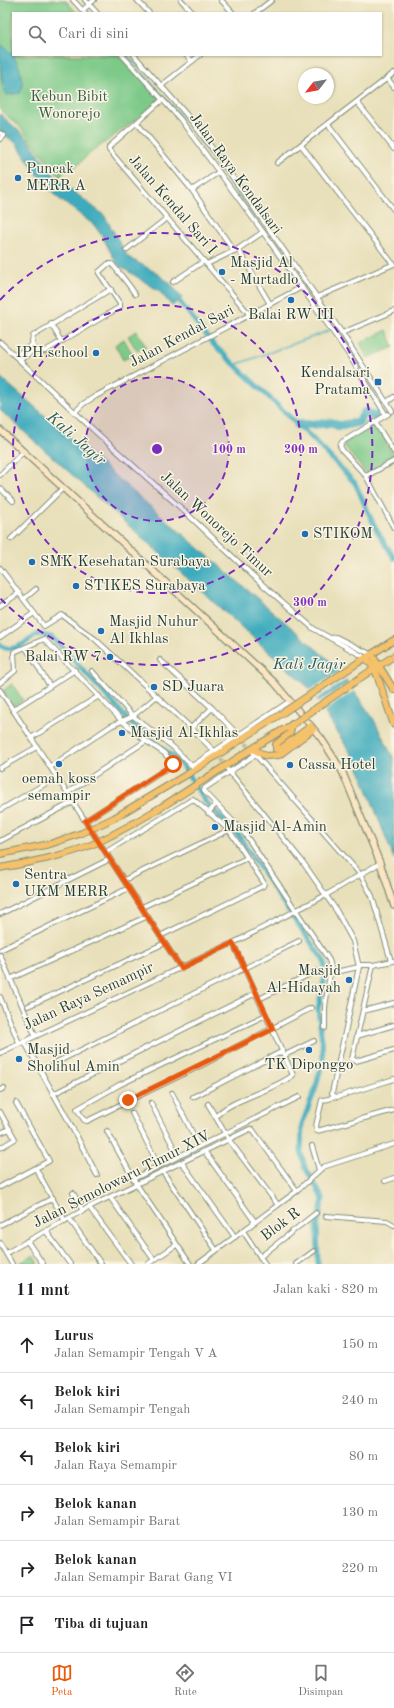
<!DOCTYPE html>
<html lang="id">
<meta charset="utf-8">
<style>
body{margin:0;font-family:"Old Standard TT",serif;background:#f6f6f6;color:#202124}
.compass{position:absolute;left:298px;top:68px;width:36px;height:36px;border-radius:50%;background:#fff;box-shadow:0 1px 3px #0004;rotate:239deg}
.stop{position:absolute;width:12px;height:12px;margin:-9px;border:3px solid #ea580c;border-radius:50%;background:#fff}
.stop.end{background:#ea580c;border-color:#fff;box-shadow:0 1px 4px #0008}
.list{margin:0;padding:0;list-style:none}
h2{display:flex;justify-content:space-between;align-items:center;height:52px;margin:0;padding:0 16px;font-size:17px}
h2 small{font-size:13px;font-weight:400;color:#757577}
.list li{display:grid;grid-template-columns:26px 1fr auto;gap:12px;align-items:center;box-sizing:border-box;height:56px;padding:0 16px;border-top:1px solid #e0e0e0}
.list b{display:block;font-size:15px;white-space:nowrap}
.list p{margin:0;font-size:13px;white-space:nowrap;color:#757577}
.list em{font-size:13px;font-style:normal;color:#757577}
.icon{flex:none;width:22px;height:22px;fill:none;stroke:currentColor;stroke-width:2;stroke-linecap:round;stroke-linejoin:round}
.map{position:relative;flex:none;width:394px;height:1264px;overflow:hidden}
.search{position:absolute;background:#fff;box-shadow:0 1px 3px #0004;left:12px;right:12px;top:12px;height:44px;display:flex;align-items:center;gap:10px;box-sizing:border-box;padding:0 14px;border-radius:0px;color:#757577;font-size:15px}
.sheet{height:388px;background:#fff}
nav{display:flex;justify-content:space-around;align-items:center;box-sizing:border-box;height:56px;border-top:1px solid #e0e0e0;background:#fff;font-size:11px;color:#757577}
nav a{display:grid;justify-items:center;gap:2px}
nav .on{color:#ea580c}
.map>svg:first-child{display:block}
</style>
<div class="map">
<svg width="394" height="1264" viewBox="0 0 394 1264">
<rect width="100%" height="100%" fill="#fcf5e5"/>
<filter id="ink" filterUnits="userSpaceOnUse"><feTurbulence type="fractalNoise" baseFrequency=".025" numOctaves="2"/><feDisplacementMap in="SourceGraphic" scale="8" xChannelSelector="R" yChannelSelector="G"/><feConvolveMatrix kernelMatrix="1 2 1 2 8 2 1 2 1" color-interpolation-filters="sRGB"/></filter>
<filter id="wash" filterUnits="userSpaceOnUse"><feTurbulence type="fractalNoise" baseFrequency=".012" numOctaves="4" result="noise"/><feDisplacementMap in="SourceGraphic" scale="16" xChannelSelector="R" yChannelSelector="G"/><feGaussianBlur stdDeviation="0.9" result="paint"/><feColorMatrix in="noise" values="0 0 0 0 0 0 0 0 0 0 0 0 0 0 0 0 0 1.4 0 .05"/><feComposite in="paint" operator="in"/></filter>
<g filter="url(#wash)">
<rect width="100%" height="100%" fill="#e8e0ba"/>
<!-- green -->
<g fill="#7cc988" stroke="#4e835e">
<polygon points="0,0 65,0 77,13 13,13 13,55 118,55 162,100 88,155 77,166 73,166 65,171 60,177 19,126 0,110"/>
<polygon points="387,330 394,347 367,358 360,343"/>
<polygon points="137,331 146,347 137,351 128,336"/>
<polygon points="124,339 133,355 123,360 115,345"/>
<polygon points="374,423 394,455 394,460 366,474 343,444"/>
<polygon points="12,684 23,700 14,706 3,691"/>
<polygon points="33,1255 38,1264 19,1264"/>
</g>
<!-- water -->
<g fill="#3eabbd" stroke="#2e7478">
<path d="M0,44C12,52 18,60 21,74C22,82 24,85 20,93L7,95C0,84 0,59 0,44Z"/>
<polygon points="0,114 27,138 54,175 61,182 104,215 128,257 155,272 170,283 182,298 172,306 159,291 117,264 102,236 94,225 58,198 40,178 16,143 0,132"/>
<polygon points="0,377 336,666 373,718 394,759 394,859 357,763 308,687 0,410"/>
</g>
<!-- pier -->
<g fill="#e8e0ba">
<polygon points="342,670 348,679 315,700 309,691"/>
<polygon points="350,682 355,690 323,712 317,703"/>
</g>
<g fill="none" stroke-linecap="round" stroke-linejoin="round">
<!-- stream -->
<g stroke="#3eabbd" stroke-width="1.5">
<polyline points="89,12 90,13"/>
<polyline points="127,55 186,122 334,327 326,332 235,365"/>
</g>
<!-- canal -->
<g stroke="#3eabbd" stroke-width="5">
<polyline points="175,296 214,345 311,437 355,483 375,527 394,558"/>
<path d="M0,645C12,655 28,641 38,634L51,637L59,644L132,724L177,760L184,768L204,800L239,836L277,894L324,961L325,976L318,1009L322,1041L323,1060L315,1090L302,1124L301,1152L305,1167L323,1199L317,1227L318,1264"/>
</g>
<!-- river -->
<polyline stroke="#3eabbd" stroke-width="9" points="298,425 332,423 339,426 359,422 365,412 367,412 372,416 376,416"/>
</g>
</g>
<g filter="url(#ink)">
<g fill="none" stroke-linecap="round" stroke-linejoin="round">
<!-- street-tunnel -->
<g stroke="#c0bf9f" stroke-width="4" stroke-dasharray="4 2" stroke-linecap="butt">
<polyline points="241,739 251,750"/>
<polyline points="217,754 226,767"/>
</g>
<!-- street casing -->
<g stroke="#848e77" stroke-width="6">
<g id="street">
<polyline points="73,0 85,13"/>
<polyline points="85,0 97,13"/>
<polyline points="137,0 149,13"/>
<polyline points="181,0 193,13"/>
<polyline points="221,0 233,13"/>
<polyline points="83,10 94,0"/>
<polyline points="255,13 272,0"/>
<polyline points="122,55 180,119 263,232 347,352 386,415"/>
<polyline points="134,55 186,114 212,148 342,333 392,411"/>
<polyline points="186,55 192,61"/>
<polyline points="387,78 394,87"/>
<polyline points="161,86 200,55"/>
<polyline points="162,100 109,147 109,150 250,315"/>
<polyline points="357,102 394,149"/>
<polyline points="137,123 192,190 234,251"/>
<polyline points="328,124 394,210"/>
<polyline points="0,133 4,136 0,139"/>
<polyline points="301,145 393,264"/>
<polyline points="277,163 394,73"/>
<polyline points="192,190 219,172"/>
<polyline points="238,249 270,304"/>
<polyline points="126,250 167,218"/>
<polyline points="207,264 238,249 263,232"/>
<polyline points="173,282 204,261"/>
<path d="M111,289L33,336C30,345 35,353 45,351L120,307V304L99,273V272L108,264H112C120,274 128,283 135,294"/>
<polyline points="317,297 394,264"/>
<polyline points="51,324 61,341"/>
<polyline points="342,333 394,311"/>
<polyline points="0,342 98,434 182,509 263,585 314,629 366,658"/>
<polyline points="15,356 32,345"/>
<polyline points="20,360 35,349"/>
<polyline points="387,402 394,397"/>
<polyline points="75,412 83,404 96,396 302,287"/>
<polyline points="388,414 342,442 340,446 343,451 366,476 394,528"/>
<polyline points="375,422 394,452"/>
<polyline points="0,475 24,451"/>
<polyline points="366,476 394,461"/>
<polyline points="0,488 13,501"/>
<polyline points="11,539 63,488"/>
<polyline points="0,568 44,626 62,615 95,639 191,728 217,754"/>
<polyline points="24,599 36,589"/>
<polyline points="0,606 19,593"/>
<polyline points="0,637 34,613"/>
<polyline points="331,638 336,637 372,655"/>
<polyline points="26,648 50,686"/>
<polyline points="160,660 212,708 239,736"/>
<polyline points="92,671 133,716 174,748 192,766 290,701"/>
<polyline points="0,683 15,671 14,652 44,639 122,721 146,741 164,753 173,763 171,766 85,821"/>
<polyline points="0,690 181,968"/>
<polyline points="13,710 75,670"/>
<polyline points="191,728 212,708"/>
<polyline points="31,738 99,696"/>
<polyline points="253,752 360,874 372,896 391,961"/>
<polyline points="255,755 205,788 204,791 245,834 329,960 331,967 325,1007 325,1028"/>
<polyline points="50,767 111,726 133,716 157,696"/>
<polyline points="0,768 37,747"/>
<polyline points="228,770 302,861 336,910 353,941 359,967 332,1093 334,1096 337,1097 394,1079"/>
<polyline points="67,793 146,741"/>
<polyline points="0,810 57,777"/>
<polyline points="208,813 216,804"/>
<polyline points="0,841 73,802"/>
<polyline points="106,852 193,799 229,830 264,883 263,886 160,936"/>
<polyline points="124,880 229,830"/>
<polyline points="142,907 247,858"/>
<polyline points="0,914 110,859"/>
<polyline points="0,950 129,888"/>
<polyline points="0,955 35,1035"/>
<polyline points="360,965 373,965 393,961"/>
<polyline points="373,965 352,1059 356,1061 394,1050"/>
<polyline points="330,973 359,967"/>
<polyline points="10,979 148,916"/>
<polyline points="0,997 19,1043"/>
<polyline points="259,999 316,971"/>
<polyline points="28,1006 165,943"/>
<polyline points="363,1011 394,1003"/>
<polyline points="266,1015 119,1085 77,1109 84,1120 87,1121 202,1065 311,1008"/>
<polyline points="357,1036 394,1025"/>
<polyline points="24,1041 66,1116 97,1175"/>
<polyline points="0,1053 239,940 326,895 380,863"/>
<polyline points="285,1055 314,1041"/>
<polyline points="53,1064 299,941"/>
<polyline points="0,1090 4,1088"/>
<polyline points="172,1093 199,1146"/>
<polyline points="53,1094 256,993"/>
<polyline points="334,1096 329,1099 322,1100 316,1126 317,1131 394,1110"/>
<polyline points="193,1097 283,1051"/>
<polyline points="151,1103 178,1156"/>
<polyline points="208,1104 229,1140 278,1205"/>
<polyline points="0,1112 15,1139 0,1148"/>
<polyline points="132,1113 159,1166"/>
<path d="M216,1117C226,1101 278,1089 293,1075L233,943"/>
<polyline points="107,1131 137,1185 190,1264"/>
<polyline points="0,1133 10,1129"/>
<polyline points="312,1146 319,1170"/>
<polyline points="205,1152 255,1222"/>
<polyline points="182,1163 235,1237"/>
<polyline points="36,1169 65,1221"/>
<polyline points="163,1172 216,1250"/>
<polyline points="133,1179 299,1097"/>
<polyline points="385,1181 394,1178"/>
<polyline points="0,1187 49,1161 16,1103"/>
<polyline points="73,1193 83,1211"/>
<polyline points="110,1197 154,1260"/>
<polyline points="89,1207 131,1264"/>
<polyline points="326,1216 387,1221 394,1225"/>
<polyline points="69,1218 101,1264"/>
<polyline points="0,1225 53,1198"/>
<polyline points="46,1231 70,1264"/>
<polyline points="243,1231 265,1264"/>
<polyline points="27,1241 43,1264"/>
<polyline points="0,1243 12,1264"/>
<polyline points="6,1253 89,1207 250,1129 252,1129 297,1191"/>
<polyline points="260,1257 316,1213"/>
<polyline points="148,1264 176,1245"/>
<polyline points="198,1264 297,1191 323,1167 394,1144"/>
<polyline points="296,1264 314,1251"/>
</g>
</g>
<!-- secondary casing -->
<g stroke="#848e77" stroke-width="8">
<polyline id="secondary" points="0,430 274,682 321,738 342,771 380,863 394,906"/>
</g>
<!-- primary casing -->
<g stroke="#848e77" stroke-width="8">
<g id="primary">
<polyline points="372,655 394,690"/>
<polyline points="366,658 375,669 394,725"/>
<polyline points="359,662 394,640"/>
<polyline points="366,674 394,656"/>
<polyline points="292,724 290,733 276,744 276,749 282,748 311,726"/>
<polyline points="253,749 266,756 279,755 313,729"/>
<polyline points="0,854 50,844 82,833 114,818 191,772 284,712"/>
<path d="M0,868C31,862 71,855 100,841C168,808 228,761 293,724"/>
</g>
</g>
<!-- street -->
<use href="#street" stroke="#fff" stroke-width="4"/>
<!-- secondary -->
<use href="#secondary" stroke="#fbe6c4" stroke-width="5.5"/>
<!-- primary -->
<use href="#primary" stroke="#f5c16b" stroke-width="6"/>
<!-- primary-bridge casing -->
<g stroke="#848e77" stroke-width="8" stroke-linecap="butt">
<g id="primary-bridge">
<polyline points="284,712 359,662"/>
<polyline points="293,724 366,674"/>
</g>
</g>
<!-- primary-bridge -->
<use href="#primary-bridge" stroke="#f5c16b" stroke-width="6"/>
</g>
</g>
<g fill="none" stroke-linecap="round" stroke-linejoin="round" filter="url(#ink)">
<!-- route -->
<polyline stroke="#ea580c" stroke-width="5" points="128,1100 273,1029 233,943 181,968 85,821 173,764"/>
</g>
<!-- distance rings -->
<circle cx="157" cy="449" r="72" fill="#7b2cbf" fill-opacity=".12"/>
<g fill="none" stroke="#7b2cbf" stroke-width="2" stroke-dasharray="7 5">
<circle cx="157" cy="449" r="72"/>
<circle cx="157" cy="449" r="144"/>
<path d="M0 300A216 216 0 1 1 0 598"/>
</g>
<!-- markers -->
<g fill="#1f6fb2" stroke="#fcf5e5" stroke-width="1.5">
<circle cx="18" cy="178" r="4"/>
<circle cx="222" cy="272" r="4"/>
<circle cx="291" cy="300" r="4"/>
<circle cx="96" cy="353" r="4"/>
<rect x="374" y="378" width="8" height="8" rx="2"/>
<circle cx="305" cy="534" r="4"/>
<circle cx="32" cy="562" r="4"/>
<circle cx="76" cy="586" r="4"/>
<circle cx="101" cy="631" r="4"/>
<circle cx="110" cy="657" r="4"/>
<circle cx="154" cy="687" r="4"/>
<circle cx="122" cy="733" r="4"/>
<circle cx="59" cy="764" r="4"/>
<circle cx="290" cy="765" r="4"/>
<circle cx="215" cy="827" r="4"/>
<circle cx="16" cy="884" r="4"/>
<circle cx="349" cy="980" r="4"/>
<circle cx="309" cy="1050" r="4"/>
<circle cx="19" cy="1059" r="4"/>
</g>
<g text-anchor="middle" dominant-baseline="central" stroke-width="3" stroke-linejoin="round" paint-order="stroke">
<!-- park labels -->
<g font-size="15" fill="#366049" stroke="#fcf5e5">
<text x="69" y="97">Kebun Bibit<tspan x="69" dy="17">Wonorejo</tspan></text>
</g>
<!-- poi labels -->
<g font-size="15" fill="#1f3d34" stroke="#fcf5e5" text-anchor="start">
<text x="26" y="169">Puncak<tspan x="26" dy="17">MERR A</tspan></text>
<text x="230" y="263">Masjid Al<tspan x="230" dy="17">- Murtadlo</tspan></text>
<text x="291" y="315" text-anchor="middle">Balai RW III</text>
<text x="88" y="353" text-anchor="end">IPH school</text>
<text x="370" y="373" text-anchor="end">Kendalsari<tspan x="370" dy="17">Pratama</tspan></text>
<text x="313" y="534">STIKOM</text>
<text x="40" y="562">SMK Kesehatan Surabaya</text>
<text x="84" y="586">STIKES Surabaya</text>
<text x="109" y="622">Masjid Nuhur<tspan x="109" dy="17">Al Ikhlas</tspan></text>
<text x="102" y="657" text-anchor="end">Balai RW 7</text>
<text x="162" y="687">SD Juara</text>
<text x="130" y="733">Masjid Al-Ikhlas</text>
<text x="298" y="765">Cassa Hotel</text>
<text x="59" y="779" text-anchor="middle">oemah koss<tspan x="59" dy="17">semampir</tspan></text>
<text x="223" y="827">Masjid Al-Amin</text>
<text x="24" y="875">Sentra<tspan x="24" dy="17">UKM MERR</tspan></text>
<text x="341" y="971" text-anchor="end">Masjid<tspan x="341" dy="17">Al-Hidayah</tspan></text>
<text x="27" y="1050">Masjid<tspan x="27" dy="17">Sholihul Amin</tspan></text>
<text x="309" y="1065" text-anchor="middle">TK Diponggo</text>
</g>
<!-- street labels -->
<g font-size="15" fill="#1f3d34" stroke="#fcf5e5">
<text transform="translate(235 174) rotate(54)">Jalan Raya Kendalsari</text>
<text transform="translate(172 205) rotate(49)">Jalan Kendal Sari I</text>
<text transform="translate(182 337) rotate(-28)">Jalan Kendal Sari</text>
<text transform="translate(216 525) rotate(43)">Jalan Wonorejo Timur</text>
<text transform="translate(89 997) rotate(-25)">Jalan Raya Semampir</text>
<text transform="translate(122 1180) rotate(-27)">Jalan Semolowaru Timur XIV</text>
<text transform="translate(281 1225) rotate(-37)">Blok R</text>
</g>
<!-- water labels -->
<g font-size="16" font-style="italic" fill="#285e5d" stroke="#fcf5e5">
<text transform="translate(76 439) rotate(41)">Kali Jagir</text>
<text x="309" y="665">Kali Jagir</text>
</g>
</g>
<circle cx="157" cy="449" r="6" fill="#7b2cbf" stroke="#fcf5e5" stroke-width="2"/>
<g font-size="12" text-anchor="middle" font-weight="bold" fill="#7b2cbf" stroke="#fcf5e5" stroke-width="3" stroke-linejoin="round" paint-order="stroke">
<text x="229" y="453">100 m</text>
<text x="301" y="453">200 m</text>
<text x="310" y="606">300 m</text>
</g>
</svg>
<svg class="compass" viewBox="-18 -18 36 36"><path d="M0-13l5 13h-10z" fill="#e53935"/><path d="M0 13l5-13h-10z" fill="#757577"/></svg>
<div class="stop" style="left:173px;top:764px"></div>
<div class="stop end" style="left:128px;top:1100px"></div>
<div class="search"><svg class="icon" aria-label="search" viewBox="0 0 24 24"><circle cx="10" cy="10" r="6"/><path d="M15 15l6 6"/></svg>Cari di sini</div>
</div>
<section class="sheet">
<h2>11 mnt<small>Jalan kaki · 820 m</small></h2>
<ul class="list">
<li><svg class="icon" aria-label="ahead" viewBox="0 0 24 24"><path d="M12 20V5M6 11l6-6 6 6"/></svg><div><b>Lurus</b><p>Jalan Semampir Tengah V A</p></div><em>150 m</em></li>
<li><svg class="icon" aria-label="left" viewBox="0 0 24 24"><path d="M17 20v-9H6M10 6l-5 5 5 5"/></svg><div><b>Belok kiri</b><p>Jalan Semampir Tengah</p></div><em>240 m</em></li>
<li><svg class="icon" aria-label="left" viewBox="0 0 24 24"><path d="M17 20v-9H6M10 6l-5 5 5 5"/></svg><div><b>Belok kiri</b><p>Jalan Raya Semampir</p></div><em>80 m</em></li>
<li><svg class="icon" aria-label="right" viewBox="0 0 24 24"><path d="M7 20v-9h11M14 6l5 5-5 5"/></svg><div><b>Belok kanan</b><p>Jalan Semampir Barat</p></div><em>130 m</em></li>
<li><svg class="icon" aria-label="right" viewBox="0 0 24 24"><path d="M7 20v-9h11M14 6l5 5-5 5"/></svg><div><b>Belok kanan</b><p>Jalan Semampir Barat Gang VI</p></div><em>220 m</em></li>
<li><svg class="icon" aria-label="arrive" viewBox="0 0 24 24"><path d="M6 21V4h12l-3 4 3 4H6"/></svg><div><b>Tiba di tujuan</b></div></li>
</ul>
</section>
<nav>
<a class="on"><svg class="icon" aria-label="map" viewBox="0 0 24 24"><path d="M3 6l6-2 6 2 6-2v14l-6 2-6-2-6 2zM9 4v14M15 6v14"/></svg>Peta</a>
<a><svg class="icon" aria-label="directions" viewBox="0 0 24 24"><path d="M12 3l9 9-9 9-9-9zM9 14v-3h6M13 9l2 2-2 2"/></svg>Rute</a>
<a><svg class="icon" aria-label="saved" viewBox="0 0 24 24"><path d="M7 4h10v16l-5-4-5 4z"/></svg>Disimpan</a>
</nav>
